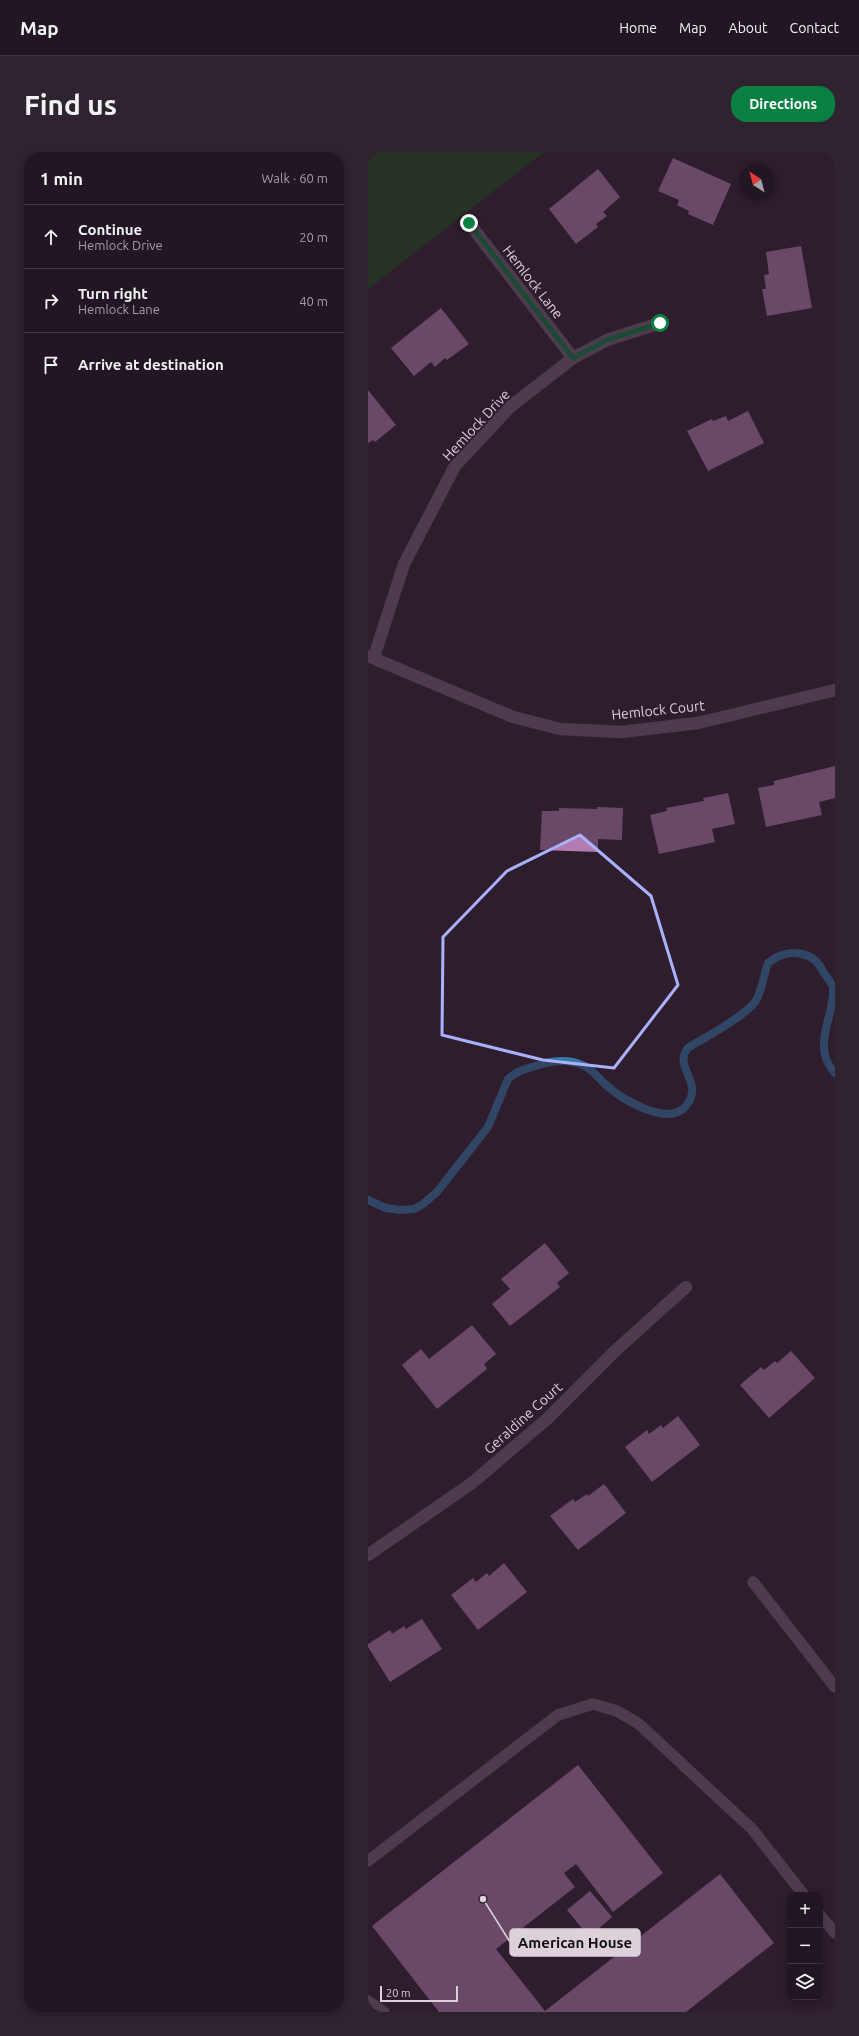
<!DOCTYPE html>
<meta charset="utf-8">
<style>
body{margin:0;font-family:Ubuntu,sans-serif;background:#2e232f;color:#f1f3f6}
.controls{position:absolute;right:12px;bottom:12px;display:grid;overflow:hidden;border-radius:8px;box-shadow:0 2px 10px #0003}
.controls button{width:36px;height:36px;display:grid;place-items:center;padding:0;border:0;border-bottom:1px solid #3f3540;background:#221622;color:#f1f3f6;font:20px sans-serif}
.compass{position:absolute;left:371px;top:12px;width:36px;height:36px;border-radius:50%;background:#221622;box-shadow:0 2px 10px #0003;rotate:324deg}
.scale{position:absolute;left:12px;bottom:10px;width:78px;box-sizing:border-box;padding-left:4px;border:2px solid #dcd1db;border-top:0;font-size:11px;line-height:14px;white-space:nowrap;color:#dcd1db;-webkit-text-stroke:3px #2e1e2d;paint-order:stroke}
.stop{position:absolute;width:12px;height:12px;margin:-9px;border:3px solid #0b8043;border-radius:50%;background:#fff}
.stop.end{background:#0b8043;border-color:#fff;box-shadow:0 1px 4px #0008}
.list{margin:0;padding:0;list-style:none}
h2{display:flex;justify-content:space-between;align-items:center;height:52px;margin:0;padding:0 16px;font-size:17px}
h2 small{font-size:13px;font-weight:400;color:#a29fa5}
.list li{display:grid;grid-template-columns:26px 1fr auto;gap:12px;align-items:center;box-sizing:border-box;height:64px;padding:0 16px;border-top:1px solid #3f3540}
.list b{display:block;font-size:15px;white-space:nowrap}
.list p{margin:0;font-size:13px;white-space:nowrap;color:#a29fa5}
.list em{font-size:13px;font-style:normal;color:#a29fa5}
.icon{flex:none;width:22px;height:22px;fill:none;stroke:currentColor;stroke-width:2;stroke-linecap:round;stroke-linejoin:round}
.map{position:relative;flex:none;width:467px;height:1860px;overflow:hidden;border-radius:16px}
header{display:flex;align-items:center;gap:24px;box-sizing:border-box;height:56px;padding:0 20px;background:#221622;border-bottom:1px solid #3f3540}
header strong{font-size:19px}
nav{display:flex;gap:22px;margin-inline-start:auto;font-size:14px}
.intro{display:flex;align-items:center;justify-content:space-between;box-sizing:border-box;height:96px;padding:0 24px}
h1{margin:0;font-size:28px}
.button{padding:10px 18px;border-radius:16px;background:#0b8043;color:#fff;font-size:14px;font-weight:700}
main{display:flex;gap:24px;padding:0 24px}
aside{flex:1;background:#221622;border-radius:16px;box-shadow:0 2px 10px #0003}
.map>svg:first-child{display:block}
</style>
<header>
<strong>Map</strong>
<nav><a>Home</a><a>Map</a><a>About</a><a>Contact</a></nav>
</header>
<div class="intro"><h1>Find us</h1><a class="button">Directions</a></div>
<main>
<aside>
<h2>1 min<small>Walk · 60 m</small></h2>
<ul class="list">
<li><svg class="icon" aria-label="ahead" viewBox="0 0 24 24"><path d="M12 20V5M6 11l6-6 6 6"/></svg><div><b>Continue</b><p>Hemlock Drive</p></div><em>20 m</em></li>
<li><svg class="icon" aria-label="right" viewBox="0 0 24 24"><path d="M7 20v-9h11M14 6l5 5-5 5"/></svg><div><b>Turn right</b><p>Hemlock Lane</p></div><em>40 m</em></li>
<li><svg class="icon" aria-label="arrive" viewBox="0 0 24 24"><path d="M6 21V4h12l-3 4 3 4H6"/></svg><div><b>Arrive at destination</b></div></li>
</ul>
</aside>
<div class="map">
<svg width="467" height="1860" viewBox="0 0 467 1860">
<rect width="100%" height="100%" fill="#2e1e2d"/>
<!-- green -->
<polygon fill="#1e4e1a" points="0,0 176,0 0,137"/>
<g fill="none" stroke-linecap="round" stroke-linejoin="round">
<!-- stream -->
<path stroke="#3777a6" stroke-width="8" d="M0,1048L18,1056L33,1058L46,1057L55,1052L69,1040L120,975L140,927C147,920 157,917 167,914C182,909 199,906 214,913C225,917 229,925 237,932C252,946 297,974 316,956C340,931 302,915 321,895C337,886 381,862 389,847C394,836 396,822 400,811C410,803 421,799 434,802C446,805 450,810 456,821C459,825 464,831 465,836C467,865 442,894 467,921"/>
</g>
<!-- building -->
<g fill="#b37cb0">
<polygon points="305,6 363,32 345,73 320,62 321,59 309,53 311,48 290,39"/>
<polygon points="230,17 252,45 235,60 239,64 228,72 230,75 208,92 181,57"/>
<polygon points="433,94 444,156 399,164 394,137 398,137 396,123 401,122 398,100"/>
<polygon points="73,156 101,192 79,208 77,206 67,215 63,210 46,224 23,196"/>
<polygon points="0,238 28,273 7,290 5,288 0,291"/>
<polygon points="380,259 396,291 340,319 319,279 344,267 345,269 358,264 360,269"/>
<polygon points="467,614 467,646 451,650 454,663 398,675 390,636 406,633 406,629"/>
<polygon points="360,641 367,672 344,677 347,690 291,702 282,663 299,659 298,656 336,649 335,646"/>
<polygon points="229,655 255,656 254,688 230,687 230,700 172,698 174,659 191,659 191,656 229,657"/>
<polygon points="177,1091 201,1121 189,1131 192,1135 142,1174 124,1152 142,1137 133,1127"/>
<polygon points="104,1173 128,1202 116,1212 119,1217 69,1257 34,1213 53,1197 61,1207"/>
<polygon points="423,1199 447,1226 401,1266 372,1233 393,1215 396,1218 407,1209 409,1211"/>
<polygon points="310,1264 332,1293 284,1330 257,1295 279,1278 281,1282 293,1273 295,1276"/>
<polygon points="236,1332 258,1361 210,1398 182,1364 205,1347 207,1350 219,1342 220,1344"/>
<polygon points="136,1411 159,1440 110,1478 83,1443 105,1426 108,1430 119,1421 121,1424"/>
<polygon points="54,1467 74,1497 22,1530 0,1495 0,1492 22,1478 24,1482 36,1474 38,1477"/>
<polygon points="210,1613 295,1721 245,1760 208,1712 196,1721 207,1735 128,1797 177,1859 352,1722 406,1791 318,1860 71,1860 4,1774"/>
<polygon points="222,1739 244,1765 221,1785 199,1758"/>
</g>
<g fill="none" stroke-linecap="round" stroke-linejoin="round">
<!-- lane casing -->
<g stroke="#493c48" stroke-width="12">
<g id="lane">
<polyline points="385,1430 467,1535"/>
<polyline points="0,1709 190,1563 225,1552 249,1559 271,1572 384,1677 436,1743"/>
<polyline points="452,1763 467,1781"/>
<polyline points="0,1849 16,1860"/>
</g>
</g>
<!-- street casing -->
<g stroke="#493c48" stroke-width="13">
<g id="street">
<polyline points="101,71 205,206"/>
<polyline points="0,504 145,565 192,577 253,580 330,571 467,538"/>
<polyline points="6,505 36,412 87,314 142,255 205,206 239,188 292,171"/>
<polyline points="0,1403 104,1331 179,1267 247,1199 318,1135"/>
</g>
</g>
<!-- lane -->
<use href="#lane" stroke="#776375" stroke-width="11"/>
<!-- street -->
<use href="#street" stroke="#776375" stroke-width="12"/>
</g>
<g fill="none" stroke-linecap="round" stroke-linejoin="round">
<!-- route -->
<polyline stroke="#0b8043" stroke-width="5" points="101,71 205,206 239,188 292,171"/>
</g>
<!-- marked area -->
<path d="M0 0H467V1860H0ZM212,683L283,744L310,833L246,916L175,908L74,883L75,785L139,719Z" fill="#2e1e2d" fill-opacity=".55" fill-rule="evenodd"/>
<path fill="none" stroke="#a9b0fc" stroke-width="3" stroke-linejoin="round" d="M212,683L283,744L310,833L246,916L175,908L74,883L75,785L139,719Z"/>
<g text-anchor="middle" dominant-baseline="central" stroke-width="4" stroke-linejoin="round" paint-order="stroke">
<!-- street labels -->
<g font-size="14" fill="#dcd1db" stroke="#2e1e2d">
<text transform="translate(165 130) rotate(52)">Hemlock Lane</text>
<text transform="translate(108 273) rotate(-47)">Hemlock Drive</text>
<text transform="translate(290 558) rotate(-6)">Hemlock Court</text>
<text transform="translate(155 1266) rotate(-42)">Geraldine Court</text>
</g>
</g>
<!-- callouts -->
<path fill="none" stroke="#dcd1db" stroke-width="1.5" d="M115 1747L142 1790"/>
<circle fill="#dcd1db" stroke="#2e1e2d" stroke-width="1.5" cx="115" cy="1747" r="4"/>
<rect fill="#dcd1db" stroke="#dcd1db" stroke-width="1.5" x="142" y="1777" width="130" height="27" rx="4"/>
<g font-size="15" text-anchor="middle" font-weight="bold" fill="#111">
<text x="207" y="1796">American House</text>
</g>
</svg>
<div class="controls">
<button>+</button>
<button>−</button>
<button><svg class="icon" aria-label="layers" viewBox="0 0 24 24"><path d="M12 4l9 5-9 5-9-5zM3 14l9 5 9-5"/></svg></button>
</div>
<svg class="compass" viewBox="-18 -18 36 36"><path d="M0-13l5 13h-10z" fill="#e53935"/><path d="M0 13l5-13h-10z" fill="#a29fa5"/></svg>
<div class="scale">20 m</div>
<div class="stop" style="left:292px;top:171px"></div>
<div class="stop end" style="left:101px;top:71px"></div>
</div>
</main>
